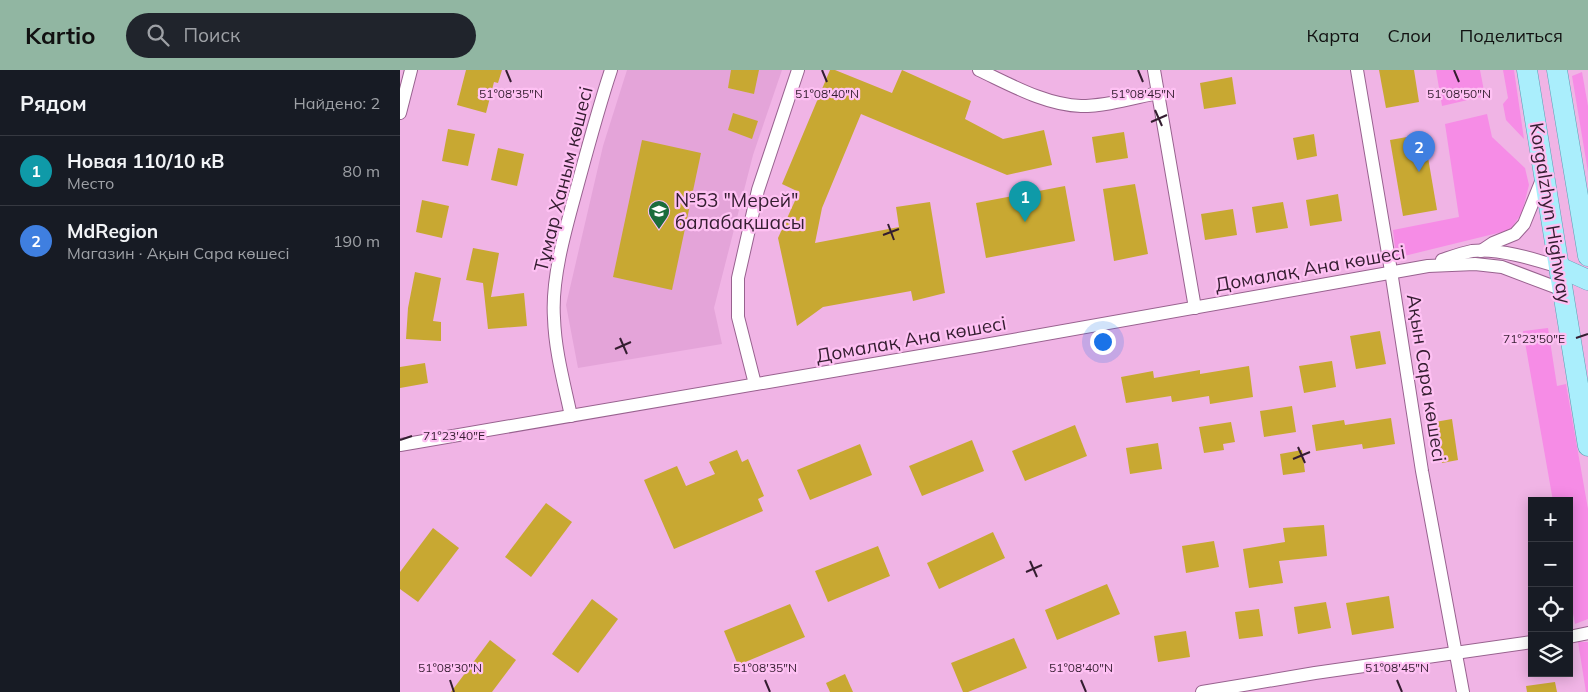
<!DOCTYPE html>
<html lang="ru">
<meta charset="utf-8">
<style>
body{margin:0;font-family:Mulish,sans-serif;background:#20242c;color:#f1f3f6}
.controls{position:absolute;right:15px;bottom:15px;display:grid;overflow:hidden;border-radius:0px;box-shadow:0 2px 12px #0003}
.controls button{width:45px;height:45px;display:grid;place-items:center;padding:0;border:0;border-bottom:1px solid #363941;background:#171b24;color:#f1f3f6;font:25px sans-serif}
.you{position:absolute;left:702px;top:271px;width:18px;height:18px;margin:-12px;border:4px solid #fff;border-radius:50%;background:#1a73e8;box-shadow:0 0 0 8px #1a73e833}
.badge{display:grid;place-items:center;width:32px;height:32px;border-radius:50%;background:#91b6a2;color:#fff;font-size:16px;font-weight:700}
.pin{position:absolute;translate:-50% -41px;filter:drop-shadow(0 1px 2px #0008)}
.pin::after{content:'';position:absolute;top:26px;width:18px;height:15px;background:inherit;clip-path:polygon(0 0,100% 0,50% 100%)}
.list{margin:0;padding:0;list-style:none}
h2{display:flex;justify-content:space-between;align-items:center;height:65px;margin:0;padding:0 20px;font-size:21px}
h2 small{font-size:16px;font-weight:400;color:#9ea1a6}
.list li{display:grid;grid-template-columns:32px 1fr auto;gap:15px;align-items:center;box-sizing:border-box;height:70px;padding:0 20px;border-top:1px solid #363941}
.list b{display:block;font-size:19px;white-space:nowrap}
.list p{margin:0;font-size:16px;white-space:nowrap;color:#9ea1a6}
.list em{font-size:16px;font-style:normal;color:#9ea1a6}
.icon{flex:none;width:28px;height:28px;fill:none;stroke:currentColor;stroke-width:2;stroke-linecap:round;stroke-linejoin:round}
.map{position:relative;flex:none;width:1188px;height:622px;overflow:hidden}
header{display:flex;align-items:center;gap:30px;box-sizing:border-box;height:70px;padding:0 25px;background:#91b6a2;color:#111}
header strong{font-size:24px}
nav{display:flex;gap:28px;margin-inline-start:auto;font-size:18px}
.search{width:350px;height:45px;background:#20242c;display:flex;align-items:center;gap:12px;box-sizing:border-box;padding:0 18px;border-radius:28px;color:#9ea1a6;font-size:19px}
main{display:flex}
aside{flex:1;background:#171b24}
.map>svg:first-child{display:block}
</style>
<header>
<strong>Kartio</strong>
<div class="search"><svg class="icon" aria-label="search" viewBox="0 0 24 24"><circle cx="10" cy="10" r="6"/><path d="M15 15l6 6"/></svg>Поиск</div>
<nav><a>Карта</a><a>Слои</a><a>Поделиться</a></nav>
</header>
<main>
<aside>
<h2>Рядом<small>Найдено: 2</small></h2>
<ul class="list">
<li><span class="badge" style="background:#0f9aa8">1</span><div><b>Новая 110/10 кВ</b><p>Место</p></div><em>80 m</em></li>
<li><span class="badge" style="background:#3f7fe0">2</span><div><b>MdRegion</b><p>Магазин · Ақын Сара көшесі</p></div><em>190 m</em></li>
</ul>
</aside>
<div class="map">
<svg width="1188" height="622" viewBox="0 0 1188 622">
<rect width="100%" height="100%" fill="#f0b4e5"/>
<!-- built -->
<polygon fill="#e4a4d9" points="227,0 382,0 353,85 314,238 322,274 178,298 166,235 203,76"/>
<!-- green -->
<g fill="#f68ce6">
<polygon points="1036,0 1080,0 1085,26 1042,36"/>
<polygon points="1103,0 1114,0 1124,69 1106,50 1103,34 1108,28"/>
<polygon points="1182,2 1188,36 1188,102 1172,6"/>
<polygon points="1087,44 1092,67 1125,98 1129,115 1122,143 1110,160 996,188 993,160 1059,147 1045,54"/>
<polygon points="1148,258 1157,316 1166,314 1188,439 1188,549 1175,554 1169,523 1169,431 1153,431 1123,261"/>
<polygon points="1178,572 1188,572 1188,622 1186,622"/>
</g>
<!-- building -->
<g fill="#c8a832">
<polygon points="66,0 102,0 98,13 94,12 86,43 57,35"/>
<polygon points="331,0 359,0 354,24 328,18"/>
<polygon points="430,0 435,0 492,23 502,0 571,31 565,49 603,69 644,60 652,95 607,105 461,44 422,138 415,173 499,157 496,137 530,132 545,223 513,231 511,221 423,237 397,256 378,168 399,122 382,114"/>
<polygon points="979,0 1014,0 1019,32 986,38"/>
<polygon points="832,7 836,34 804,39 800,13"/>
<polygon points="333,43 358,51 352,69 328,60"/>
<polygon points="48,59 75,64 68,96 42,91"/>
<polygon points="724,62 728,88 696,93 692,67"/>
<polygon points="914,64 917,86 897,90 893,68"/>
<polygon points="1024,64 1037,140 1003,146 990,70"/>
<polygon points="242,70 301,83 272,220 213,207"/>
<polygon points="98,78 124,84 117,116 91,110"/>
<polygon points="735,114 748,184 714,191 703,119"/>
<polygon points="665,116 675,171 586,188 576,133"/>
<polygon points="938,124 942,151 910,156 906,130"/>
<polygon points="22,130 49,136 42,168 16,162"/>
<polygon points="883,132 888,158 856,163 852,137"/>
<polygon points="833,139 837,165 805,170 801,144"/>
<polygon points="73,178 99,183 91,227 124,223 127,256 88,259 83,213 66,210"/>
<polygon points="15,202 41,208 33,251 41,252 41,271 6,269 8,238"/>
<polygon points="980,261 986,294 956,299 950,266"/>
<polygon points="932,291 936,317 904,323 899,296"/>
<polygon points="25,293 28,313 0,318 0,297"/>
<polygon points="849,296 853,327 810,334 809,326 772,332 771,326 726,333 721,307 753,301 754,308 800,300 800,304"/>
<polygon points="892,336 896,362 864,367 860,341"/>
<polygon points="991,348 995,374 963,379 962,374 916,381 912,355 944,350 945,355"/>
<polygon points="1052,349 1058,390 1042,393 1035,352"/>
<polygon points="831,352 835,372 823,374 824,380 804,383 799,357"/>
<polygon points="675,355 687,386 625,411 612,381"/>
<polygon points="572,370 584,401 522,426 509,396"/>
<polygon points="758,373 762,399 730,404 726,378"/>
<polygon points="460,374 472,405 410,430 397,400"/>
<polygon points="337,380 342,392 348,389 364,426 358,429 363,441 274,479 244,410 277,396 286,416 315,404 309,392"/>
<polygon points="902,380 905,402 883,405 880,384"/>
<polygon points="146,433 172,452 131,507 105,487"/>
<polygon points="924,455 927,486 879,491 883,513 849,518 843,479 885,472 883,458"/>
<polygon points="33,458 59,478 18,532 0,519 0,502"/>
<polygon points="593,462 605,488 539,519 527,493"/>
<polygon points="814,471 819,497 786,503 782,476"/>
<polygon points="478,476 490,506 428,532 415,501"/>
<polygon points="707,514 720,544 657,570 645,540"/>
<polygon points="989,526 994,558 952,565 946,533"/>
<polygon points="192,529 218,549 178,603 152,584"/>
<polygon points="926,532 931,558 898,564 894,537"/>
<polygon points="390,534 405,567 338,595 324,561"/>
<polygon points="859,539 863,566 839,569 835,542"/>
<polygon points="786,561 790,587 758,592 754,566"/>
<polygon points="614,568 627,598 568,622 563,622 551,593"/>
<polygon points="90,570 116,590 92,622 51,622"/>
<polygon points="445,604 453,622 430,622 426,613"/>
<polygon points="1155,612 1157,622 1127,622 1126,616"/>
</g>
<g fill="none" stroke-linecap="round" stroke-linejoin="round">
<!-- minor casing -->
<g stroke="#98628f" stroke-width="14">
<g id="minor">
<path d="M579,0C611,15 646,35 681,36C707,36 733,28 758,23"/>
<polyline points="754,0 795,238"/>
<polyline points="957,0 991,201 1022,401 1063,622"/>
<polyline points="0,43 11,0"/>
<polyline points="1081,181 1093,173 1115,164 1124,154 1143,107"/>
<path d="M1042,190C1051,187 1062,183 1072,181C1098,178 1134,189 1159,197"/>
<polyline points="355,314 338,247 338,208 358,120 398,0"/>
<path d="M171,346C164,313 155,281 154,248C151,205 168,151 179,110C189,73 199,36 211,0"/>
<polyline points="0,375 579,276 1028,196 1075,194 1102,197 1163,220"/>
<polyline points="1169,567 1188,563"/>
<polyline points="802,622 915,603 1132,572"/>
</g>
</g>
<!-- primary casing -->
<g stroke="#5c9eb3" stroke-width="21">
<g id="primary">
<polyline points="1127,0 1188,376"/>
<polyline points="1157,0 1188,186"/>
<polyline points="1159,197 1188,210"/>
</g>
</g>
<!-- minor -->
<use href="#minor" stroke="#fff" stroke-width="12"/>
<!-- primary -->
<use href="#primary" stroke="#aaeefc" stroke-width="20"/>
</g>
<!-- ticks -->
<path fill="none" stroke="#341d30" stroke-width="2" d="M106,0L111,12M422,0L427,12M738,0L743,12M1054,0L1059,12M755,40L762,56M751,52L767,45M488,154L494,170M483,165L499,159M220,268L227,284M1176,268L1188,264M215,279L231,272M0,370L12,366M898,377L905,393M893,389L910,382M630,491L637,507M626,502L642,495M50,610L54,622M365,610L370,622M681,610L686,622M997,610L1002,622"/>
<!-- icons -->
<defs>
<g id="school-pin" transform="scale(1.125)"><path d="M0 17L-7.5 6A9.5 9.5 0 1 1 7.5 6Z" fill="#1b6c3c" stroke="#fec1f3"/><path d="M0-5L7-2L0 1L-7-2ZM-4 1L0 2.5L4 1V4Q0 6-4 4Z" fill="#fff"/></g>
</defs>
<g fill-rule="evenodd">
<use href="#school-pin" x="259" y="141"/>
</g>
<g text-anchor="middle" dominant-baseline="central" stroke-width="4.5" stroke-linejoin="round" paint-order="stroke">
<!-- street labels -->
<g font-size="19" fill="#341d30" stroke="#fec1f3">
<text transform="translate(163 109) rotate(-76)">Тұмар Ханым көшесі</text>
<text transform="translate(1151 143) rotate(81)">Korgalzhyn Highway</text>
<text transform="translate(910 198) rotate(-10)">Домалақ Ана көшесі</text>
<text transform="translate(511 269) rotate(-10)">Домалақ Ана көшесі</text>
<text transform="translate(1027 308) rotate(81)">Ақын Сара көшесі</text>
</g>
<!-- poi labels -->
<g font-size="19" fill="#341d30" stroke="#fec1f3" text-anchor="start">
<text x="275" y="130">№53 "Мерей"<tspan x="275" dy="22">балабақшасы</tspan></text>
</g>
</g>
<g font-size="12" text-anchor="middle" fill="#341d30" stroke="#fec1f3" stroke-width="4.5" stroke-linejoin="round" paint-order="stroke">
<text x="111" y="28">51°08'35"N</text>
<text x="427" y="28">51°08'40"N</text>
<text x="743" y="28">51°08'45"N</text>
<text x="1059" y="28">51°08'50"N</text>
<text x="1134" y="273">71°23'50"E</text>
<text x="54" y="370">71°23'40"E</text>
<text x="50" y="602">51°08'30"N</text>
<text x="365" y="602">51°08'35"N</text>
<text x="681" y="602">51°08'40"N</text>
<text x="997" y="602">51°08'45"N</text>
</g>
</svg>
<div class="controls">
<button>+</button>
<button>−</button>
<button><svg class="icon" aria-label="locate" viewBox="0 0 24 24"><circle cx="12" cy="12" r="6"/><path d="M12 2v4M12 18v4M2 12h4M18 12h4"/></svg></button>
<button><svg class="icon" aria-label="layers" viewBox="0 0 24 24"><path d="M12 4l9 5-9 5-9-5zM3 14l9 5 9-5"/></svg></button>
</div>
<div class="you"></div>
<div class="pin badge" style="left:625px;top:152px;background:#0f9aa8">1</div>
<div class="pin badge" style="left:1019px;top:102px;background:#3f7fe0">2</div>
</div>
</main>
